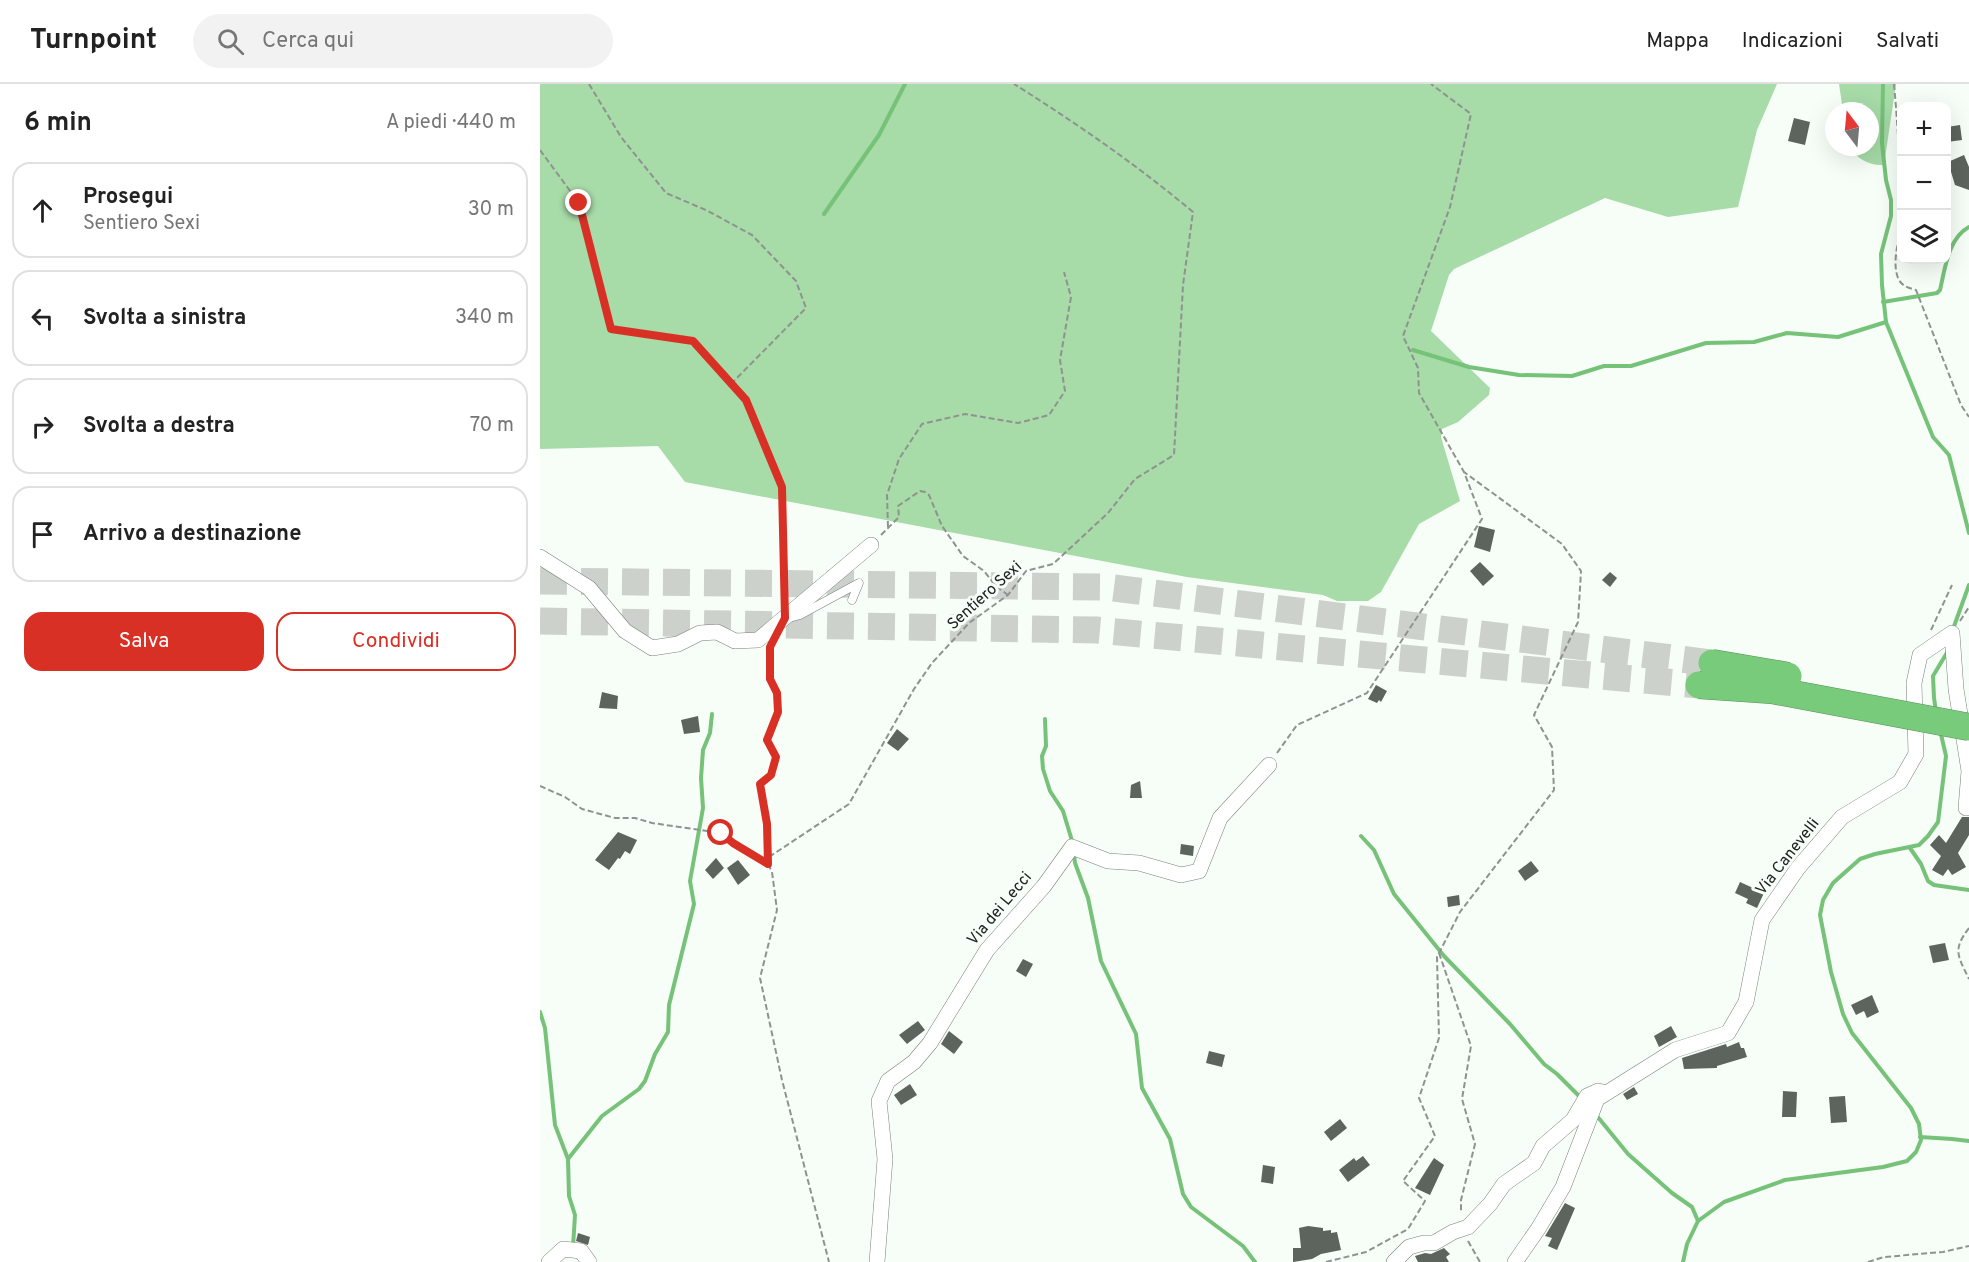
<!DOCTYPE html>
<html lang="it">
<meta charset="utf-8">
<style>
body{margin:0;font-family:Overpass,sans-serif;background:#f2f2f2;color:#222}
.controls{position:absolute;right:18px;top:18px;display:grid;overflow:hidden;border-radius:12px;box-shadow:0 6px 24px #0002}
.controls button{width:54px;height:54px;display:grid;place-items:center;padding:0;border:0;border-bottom:2px solid #e0e0e0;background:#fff;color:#222;font:30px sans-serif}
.compass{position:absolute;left:1285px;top:18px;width:54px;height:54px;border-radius:50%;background:#fff;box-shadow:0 6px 24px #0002;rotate:344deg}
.stop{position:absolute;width:18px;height:18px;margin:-14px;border:4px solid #d93025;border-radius:50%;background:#fff}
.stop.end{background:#d93025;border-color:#fff;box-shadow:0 2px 6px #0008}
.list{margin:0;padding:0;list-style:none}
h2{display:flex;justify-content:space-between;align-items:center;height:78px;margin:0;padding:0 24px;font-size:26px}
h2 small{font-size:20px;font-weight:400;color:#767676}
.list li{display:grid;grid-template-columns:39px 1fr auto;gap:18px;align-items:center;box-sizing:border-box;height:96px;margin:0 12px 12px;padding:0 12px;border:2px solid #e0e0e0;border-radius:18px}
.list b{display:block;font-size:22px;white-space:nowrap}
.list p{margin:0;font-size:20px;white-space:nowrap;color:#767676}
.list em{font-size:20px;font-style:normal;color:#767676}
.actions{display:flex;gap:12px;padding:18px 24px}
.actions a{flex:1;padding:14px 0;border:2px solid #d93025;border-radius:18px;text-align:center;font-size:21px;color:#d93025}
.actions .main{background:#d93025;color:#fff}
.icon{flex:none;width:33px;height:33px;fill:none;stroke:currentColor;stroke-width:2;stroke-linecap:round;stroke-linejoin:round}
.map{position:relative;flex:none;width:1429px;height:1178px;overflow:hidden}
header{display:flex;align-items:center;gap:36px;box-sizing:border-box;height:84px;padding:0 30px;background:#fff;border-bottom:2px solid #e0e0e0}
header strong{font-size:28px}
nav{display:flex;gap:33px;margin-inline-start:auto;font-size:21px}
.search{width:420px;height:54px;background:#f2f2f2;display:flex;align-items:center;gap:15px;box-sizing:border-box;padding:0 21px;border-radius:33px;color:#767676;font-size:22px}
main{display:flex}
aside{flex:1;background:#fff}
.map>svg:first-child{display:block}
</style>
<header>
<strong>Turnpoint</strong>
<div class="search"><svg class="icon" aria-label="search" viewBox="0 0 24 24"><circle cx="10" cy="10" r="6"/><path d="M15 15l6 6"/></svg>Cerca qui</div>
<nav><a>Mappa</a><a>Indicazioni</a><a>Salvati</a></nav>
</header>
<main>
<aside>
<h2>6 min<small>A piedi · 440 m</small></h2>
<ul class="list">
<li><svg class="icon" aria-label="ahead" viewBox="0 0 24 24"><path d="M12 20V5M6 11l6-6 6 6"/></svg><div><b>Prosegui</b><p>Sentiero Sexi</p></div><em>30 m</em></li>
<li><svg class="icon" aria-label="left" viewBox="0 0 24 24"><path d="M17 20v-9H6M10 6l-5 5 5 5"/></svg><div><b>Svolta a sinistra</b></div><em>340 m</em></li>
<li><svg class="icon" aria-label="right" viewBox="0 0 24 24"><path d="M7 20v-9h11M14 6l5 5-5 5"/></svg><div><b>Svolta a destra</b></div><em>70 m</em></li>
<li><svg class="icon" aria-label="arrive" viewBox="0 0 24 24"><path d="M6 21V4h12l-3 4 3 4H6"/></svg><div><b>Arrivo a destinazione</b></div></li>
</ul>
<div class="actions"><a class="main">Salva</a><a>Condividi</a></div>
</aside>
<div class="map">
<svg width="1429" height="1178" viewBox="0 0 1429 1178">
<rect width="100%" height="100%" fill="#f7fdf7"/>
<!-- green -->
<g fill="#a7dba8">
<polygon points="0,0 1237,0 1217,46 1198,123 1128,133 1065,114 914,185 909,191 891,247 950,304 949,311 918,338 902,345 901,353 920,417 879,440 841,508 828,517 797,517 783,511 647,493 145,398 118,362 0,365"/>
<path d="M1299,0H1356L1344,81C1329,82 1318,75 1309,63H1330V27H1303Z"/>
</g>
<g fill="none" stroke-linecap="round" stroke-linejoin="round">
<!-- stream -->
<g stroke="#76c279" stroke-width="4">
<polyline points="1343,0 1342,59 1346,96 1351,116 1351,132 1341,170 1342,201 1346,238 1393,353 1409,371 1429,449"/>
<polyline points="284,130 339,51 365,0"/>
<path d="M1343,218L1397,209L1400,206C1405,185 1408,154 1429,143"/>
<polyline points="873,266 929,283 979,291 1032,292 1064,282 1091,282 1166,259 1214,258 1247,249 1298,253 1346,238"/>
<polyline points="1413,545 1429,501"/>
<polyline points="1396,627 1394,614 1393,592 1408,567"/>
<polyline points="505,635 506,662 502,672 503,685 510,707 523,727 533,760"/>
<polyline points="821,752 834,766 854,810 904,872 970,940 1004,980 1017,990 1041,1014"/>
<polyline points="1370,764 1381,780 1388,797 1394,801 1429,806"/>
<polyline points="534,770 535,779 548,814 561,877 596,950 602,1004 630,1055 643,1110 651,1123 703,1162 715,1178"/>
<polyline points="0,928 5,944 15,1041 28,1075 29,1112 35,1131 33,1163"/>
<polyline points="1057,1032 1088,1070 1132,1109 1152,1123 1158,1137"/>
<polyline points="1380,1053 1412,1055 1429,1057"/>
<polyline points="28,1075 62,1032 99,1005 105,997 115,970 128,948 129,921 154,820 150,797 163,724 161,694 163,666 170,649 172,630"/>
<polyline points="1143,1178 1147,1160 1158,1137 1184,1118 1245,1096 1343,1083 1367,1077 1376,1068 1381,1056 1379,1040 1371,1024 1312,949 1303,930 1291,888 1280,831 1283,816 1293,799 1320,775 1335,770 1379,761 1388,752 1398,738 1406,672 1400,646"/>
</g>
</g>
<!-- building -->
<g fill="#5d635d">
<polygon points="1254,34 1270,38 1265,61 1248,57"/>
<polygon points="1420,41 1422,56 1407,58 1407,43"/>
<polygon points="1424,71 1429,83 1429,106 1415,101 1408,78"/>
<polygon points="939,442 955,446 950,468 934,463"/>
<polygon points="940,478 954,492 943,502 930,487"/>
<polygon points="1070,488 1077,494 1070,503 1062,496"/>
<polygon points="836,601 847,607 841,618 839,616 837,619 828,615"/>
<polygon points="62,608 78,612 77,625 59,624"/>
<polygon points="158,632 160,648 144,650 141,636"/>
<polygon points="357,645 369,655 358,667 347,659"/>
<polygon points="600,697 602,714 590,714 591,701"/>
<polygon points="1422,733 1429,733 1429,751 1418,769 1426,783 1412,791 1408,785 1403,792 1392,786 1401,772 1390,761 1399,751 1406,759"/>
<polygon points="78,748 97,756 90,770 85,767 80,775 78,774 69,786 55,776"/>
<polygon points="641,760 654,762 653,772 640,770"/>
<polygon points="176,774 184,784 173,795 165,786"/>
<polygon points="198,776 210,791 198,801 187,784"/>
<polygon points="991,777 999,787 985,797 978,787"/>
<polygon points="1200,798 1224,809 1217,824 1206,819 1208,815 1195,809"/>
<polygon points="919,811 920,821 908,823 907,813"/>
<polygon points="1405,859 1409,876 1393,879 1389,862"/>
<polygon points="483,875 493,880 486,893 476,887"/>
<polygon points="1332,911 1339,928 1327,934 1324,927 1316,931 1311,921"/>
<polygon points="378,937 385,946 367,960 359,951"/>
<polygon points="1131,942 1137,953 1119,963 1114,952"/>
<polygon points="409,947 423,958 414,970 401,960"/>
<polygon points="1199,958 1201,964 1204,964 1207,973 1177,982 1177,984 1144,985 1142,974 1186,960 1187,963"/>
<polygon points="669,967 685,971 682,983 666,979"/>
<polygon points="370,1000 377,1011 361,1021 354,1011"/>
<polygon points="1094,1003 1098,1010 1087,1016 1083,1010"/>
<polygon points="1243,1007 1257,1008 1256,1033 1242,1033"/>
<polygon points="1305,1012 1307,1038 1291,1039 1289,1013"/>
<polygon points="800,1035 807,1044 791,1057 784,1048"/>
<polygon points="823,1072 830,1081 808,1098 799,1086 814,1074 816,1077"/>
<polygon points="894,1074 904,1081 890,1111 875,1104"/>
<polygon points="723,1081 735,1083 733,1100 721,1098"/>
<polygon points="1025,1119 1035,1124 1017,1166 1008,1162 1012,1154 1005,1152"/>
<polygon points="768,1142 783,1144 783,1147 791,1146 791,1149 797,1148 801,1166 781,1170 772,1175 753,1178 753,1164 761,1164 759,1144"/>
<polygon points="38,1149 50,1153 48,1161 36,1157"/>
<polygon points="904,1164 910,1170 906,1173 909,1178 878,1178 875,1172 885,1169 891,1170"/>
</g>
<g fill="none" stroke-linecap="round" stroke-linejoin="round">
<!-- highway-tunnel -->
<g stroke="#ccd1cc" stroke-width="27" stroke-dasharray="27 14" stroke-linecap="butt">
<polyline points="0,497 566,503 1172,579"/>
<polyline points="0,537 556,546 1159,601"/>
</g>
<!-- lane casing -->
<g stroke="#7a807a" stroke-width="9">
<polyline id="lane" points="249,534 260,531 319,499 312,516"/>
</g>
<!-- street casing -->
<g stroke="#7a807a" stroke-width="16">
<g id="street">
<polyline points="0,473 49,504 85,547 112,564 138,560 160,549 177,548 195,557 218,556 331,461"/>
<polyline points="9,1178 23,1165 41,1167 49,1178"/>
<polyline points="337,1178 345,1075 339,1017 348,997 374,978 390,959 447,866 504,802 532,763 568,777 599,779 641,791 659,787 680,734 729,681"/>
<polyline points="854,1178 869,1163 884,1159 894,1159 913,1148 928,1143 950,1120 964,1100 994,1079 1003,1062 1033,1036 1047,1012 1058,1007 1063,1008"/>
<polyline points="975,1178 998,1145 1023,1103 1057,1015 1135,966 1188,949 1206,918 1222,836 1258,784 1302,733 1360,698 1376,670 1374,599 1380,571 1412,549 1416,605 1429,687 1426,724"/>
</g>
</g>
<!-- path -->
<g stroke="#8f938f" stroke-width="2" stroke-dasharray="6 3" stroke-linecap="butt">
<polyline points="49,0 81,53 126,109 168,127 212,151 256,197 266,224 191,300"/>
<path d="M1354,0C1358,45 1361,90 1361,135C1361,154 1351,175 1358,194C1361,202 1369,204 1376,206L1421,321L1429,333"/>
<polyline points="0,66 39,119 71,245 153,257 205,316 242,403 245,516"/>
<polyline points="348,443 347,411 359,375 382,340 425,330 478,339 509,331 525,307 520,276 531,213 524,188"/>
<polyline points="341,451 359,433 358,422 380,407 385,408 389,411 402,442 423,472 444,487 456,502 468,511"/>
<polyline points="1420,537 1429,523"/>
<polyline points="1391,546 1412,501"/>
<polyline points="737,669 757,641 827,609 942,435 924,388 879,309 878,284 863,252 910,123 931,30 891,0"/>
<polyline points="0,702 25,713 42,725 75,734 95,734 112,739 181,749 193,759 228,780"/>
<path d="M229,773L309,720L374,605L392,579L429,539L468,511L486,487L513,480L568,429L595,395L634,371L643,201L653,128C597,81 536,39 474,0"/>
<polyline points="228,780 227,740 220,700 231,691 236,673 227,656 238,628 237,609 229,595 230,563"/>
<polyline points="228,780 232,788 237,826 220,894 242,996 289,1178"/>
<path d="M1429,844C1412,866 1418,872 1429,895"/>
<polyline points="899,869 931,962 922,1015 935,1060 921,1116 921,1129"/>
<polyline points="928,1157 940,1178"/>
<polyline points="786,1178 826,1168 868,1145 885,1117 863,1097 895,1052 879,1014 899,954 897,873 920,828 1014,706 1012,663 994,631 1038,538 1041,487 1022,460 924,388"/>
<polyline points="1328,1178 1344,1173 1403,1168 1429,1162"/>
</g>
<!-- lane -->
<use href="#lane" stroke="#fff" stroke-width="8"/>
<!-- street -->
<use href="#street" stroke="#fff" stroke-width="15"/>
<!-- highway-bridge casing -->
<g stroke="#59905b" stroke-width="28" stroke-linecap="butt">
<g id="highway-bridge">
<polyline points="1172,579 1248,592"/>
<polyline points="1159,601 1232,606 1429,643"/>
</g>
</g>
<!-- highway-bridge -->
<use href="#highway-bridge" stroke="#77cb7b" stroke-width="27"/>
</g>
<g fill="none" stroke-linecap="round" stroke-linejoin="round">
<!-- route -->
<polyline stroke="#d93025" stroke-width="8" points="39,119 71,245 153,257 206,316 242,403 245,534 230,563 230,595 237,609 238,628 227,656 236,673 231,691 220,700 227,740 228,780 193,759 181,749"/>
</g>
<g text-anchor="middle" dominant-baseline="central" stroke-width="6" stroke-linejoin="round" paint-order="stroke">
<!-- street labels -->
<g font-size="16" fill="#202320" stroke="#f7fdf7">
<text transform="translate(445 512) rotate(-42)">Sentiero Sexi</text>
<text transform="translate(1248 773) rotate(-52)">Via Canevelli</text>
<text transform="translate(460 825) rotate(-50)">Via dei Lecci</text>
</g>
</g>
</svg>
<div class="controls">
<button>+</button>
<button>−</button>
<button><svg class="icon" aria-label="layers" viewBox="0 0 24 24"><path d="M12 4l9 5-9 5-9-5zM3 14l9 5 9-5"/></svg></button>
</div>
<svg class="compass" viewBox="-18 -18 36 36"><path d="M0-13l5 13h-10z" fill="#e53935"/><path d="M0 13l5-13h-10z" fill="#767676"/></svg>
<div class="stop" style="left:181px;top:749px"></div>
<div class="stop end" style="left:39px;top:119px"></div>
</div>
</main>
